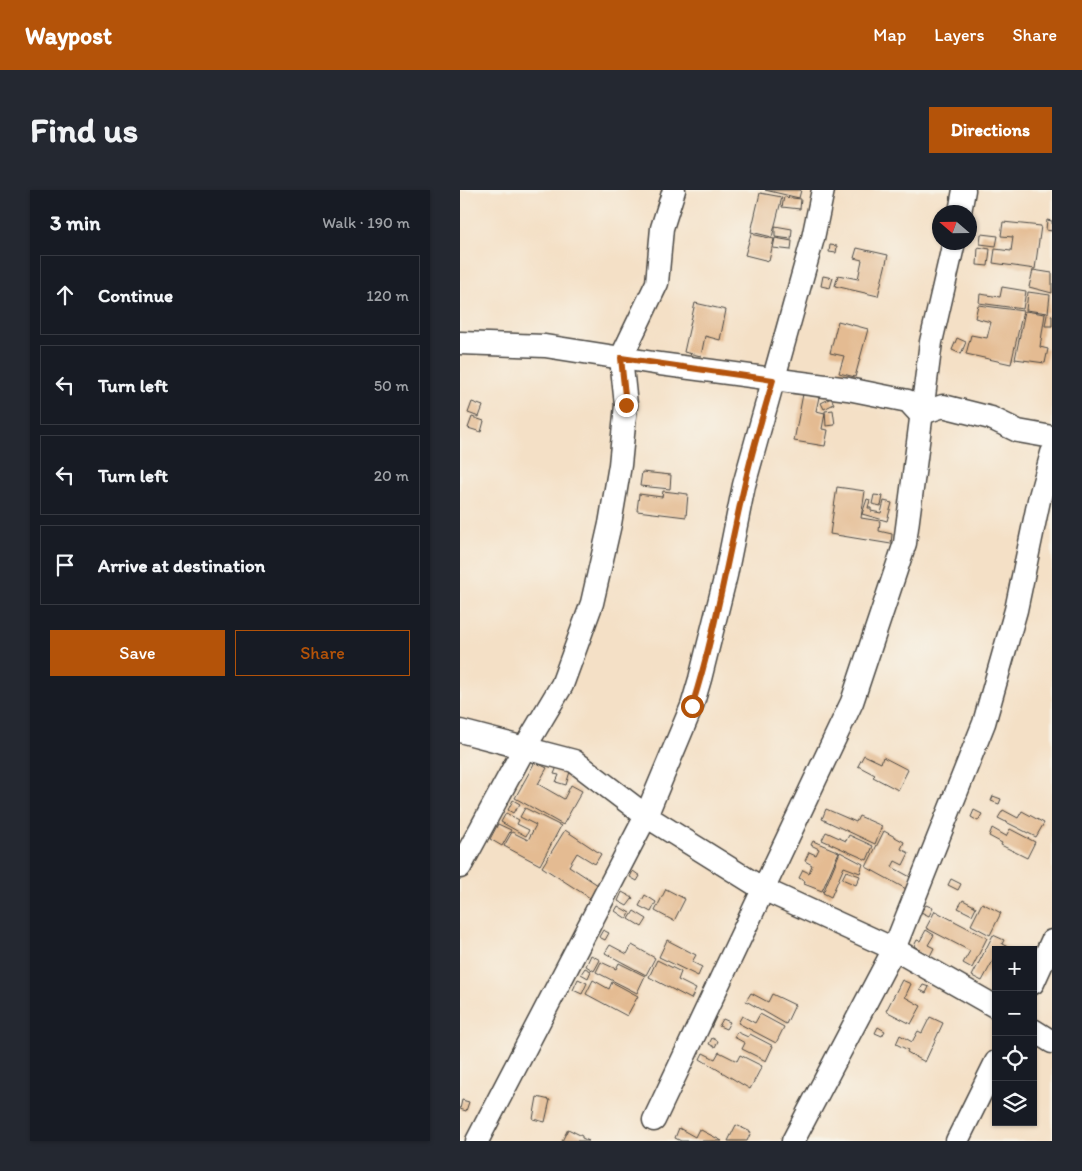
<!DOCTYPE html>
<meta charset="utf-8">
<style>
body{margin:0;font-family:Itim,sans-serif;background:#242831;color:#f1f3f6}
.controls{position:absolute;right:15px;bottom:15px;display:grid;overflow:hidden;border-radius:0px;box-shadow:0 1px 4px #0004}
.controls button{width:45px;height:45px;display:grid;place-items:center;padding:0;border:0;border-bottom:1px solid #363941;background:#171b24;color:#f1f3f6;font:25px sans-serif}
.compass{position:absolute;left:472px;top:15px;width:45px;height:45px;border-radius:50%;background:#171b24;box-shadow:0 1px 4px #0004;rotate:290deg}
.stop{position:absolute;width:15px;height:15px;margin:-11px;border:4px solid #b45309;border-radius:50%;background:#fff}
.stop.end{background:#b45309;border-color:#fff;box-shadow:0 1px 5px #0008}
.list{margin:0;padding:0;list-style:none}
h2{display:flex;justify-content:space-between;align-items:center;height:65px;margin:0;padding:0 20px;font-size:21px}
h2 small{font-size:16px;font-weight:400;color:#9ea1a6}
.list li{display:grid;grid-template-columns:32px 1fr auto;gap:15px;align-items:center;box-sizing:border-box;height:80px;margin:0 10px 10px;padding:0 10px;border:1px solid #363941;border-radius:0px}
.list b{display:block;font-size:19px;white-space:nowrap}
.list em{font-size:16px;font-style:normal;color:#9ea1a6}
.actions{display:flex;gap:10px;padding:15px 20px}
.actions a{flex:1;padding:11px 0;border:1px solid #b45309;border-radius:0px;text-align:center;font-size:18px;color:#b45309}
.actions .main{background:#b45309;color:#fff}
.icon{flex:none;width:28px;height:28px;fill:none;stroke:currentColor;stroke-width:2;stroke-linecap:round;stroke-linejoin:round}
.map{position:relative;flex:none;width:592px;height:951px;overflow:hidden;border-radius:0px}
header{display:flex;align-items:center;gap:30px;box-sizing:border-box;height:70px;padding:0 25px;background:#b45309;color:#fff}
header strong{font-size:24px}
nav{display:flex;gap:28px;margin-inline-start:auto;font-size:18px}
.intro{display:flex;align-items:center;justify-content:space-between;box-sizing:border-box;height:120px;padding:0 30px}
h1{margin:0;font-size:35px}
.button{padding:12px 22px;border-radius:0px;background:#b45309;color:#fff;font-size:18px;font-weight:700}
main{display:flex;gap:30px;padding:0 30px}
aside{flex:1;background:#171b24;border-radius:0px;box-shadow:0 1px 4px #0004}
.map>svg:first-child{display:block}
</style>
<header>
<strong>Waypost</strong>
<nav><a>Map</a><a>Layers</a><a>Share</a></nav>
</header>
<div class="intro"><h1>Find us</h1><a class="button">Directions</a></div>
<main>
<aside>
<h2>3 min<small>Walk · 190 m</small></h2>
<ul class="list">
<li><svg class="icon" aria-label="ahead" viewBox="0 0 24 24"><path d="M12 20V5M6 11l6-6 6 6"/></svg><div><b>Continue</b></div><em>120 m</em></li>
<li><svg class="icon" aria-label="left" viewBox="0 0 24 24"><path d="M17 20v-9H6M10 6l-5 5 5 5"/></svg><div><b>Turn left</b></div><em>50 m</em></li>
<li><svg class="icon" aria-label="left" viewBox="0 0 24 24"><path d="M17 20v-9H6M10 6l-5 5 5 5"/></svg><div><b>Turn left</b></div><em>20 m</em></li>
<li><svg class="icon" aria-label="arrive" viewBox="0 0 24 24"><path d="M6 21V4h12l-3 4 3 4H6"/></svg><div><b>Arrive at destination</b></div></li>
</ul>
<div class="actions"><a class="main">Save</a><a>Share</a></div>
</aside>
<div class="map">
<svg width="592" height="951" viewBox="0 0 592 951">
<rect width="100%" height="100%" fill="#f7f3e8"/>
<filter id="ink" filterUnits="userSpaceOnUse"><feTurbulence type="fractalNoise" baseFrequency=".02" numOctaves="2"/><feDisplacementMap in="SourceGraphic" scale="10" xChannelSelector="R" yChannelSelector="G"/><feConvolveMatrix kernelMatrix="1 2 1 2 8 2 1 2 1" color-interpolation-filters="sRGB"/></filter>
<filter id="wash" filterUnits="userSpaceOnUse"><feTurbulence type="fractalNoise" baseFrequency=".0096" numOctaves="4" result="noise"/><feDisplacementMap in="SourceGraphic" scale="20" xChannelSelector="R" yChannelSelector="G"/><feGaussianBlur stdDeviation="1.12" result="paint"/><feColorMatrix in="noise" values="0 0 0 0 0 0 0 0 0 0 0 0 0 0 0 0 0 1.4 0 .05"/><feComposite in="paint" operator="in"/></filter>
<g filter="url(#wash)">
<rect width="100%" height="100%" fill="#f4e0c6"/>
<g id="blocks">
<!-- building -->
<g fill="#e4bb92">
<polygon points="305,0 341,0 339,8"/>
<polygon points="300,3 322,7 312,47 291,42"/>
<polygon points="324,7 341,9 340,19 322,17"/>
<polygon points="587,30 592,31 592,41 586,40"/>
<polygon points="543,32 581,36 575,79 533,73 535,59 551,61 553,47 541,46"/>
<polygon points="315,36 332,39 331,49 315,47"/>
<polygon points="291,44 314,49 309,71 285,65"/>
<polygon points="521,44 538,46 536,56 520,54"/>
<polygon points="315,48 332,51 331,60 313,58"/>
<polygon points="370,55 377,56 376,63 369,62"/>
<polygon points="518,57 530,59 528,76 517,75"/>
<polygon points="397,58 428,65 418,106 375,96 378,85 398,89 402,70 394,68"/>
<polygon points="573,80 592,83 592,103 569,97"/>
<polygon points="363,86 373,88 370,98 361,96"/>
<polygon points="542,97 566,101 563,119 519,113 520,104 540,107"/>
<polygon points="568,102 590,105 588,123 566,120"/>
<polygon points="235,113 266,120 260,150 245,146 241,166 224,162"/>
<polygon points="518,115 563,121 551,174 506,164 511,145 527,148 531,132 515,128"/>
<polygon points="565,121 585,124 580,157 588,159 585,173 555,169"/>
<polygon points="587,125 592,126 592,136 585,136"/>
<polygon points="378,131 408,139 395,187 379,183 384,166 370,163"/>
<polygon points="497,148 506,152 501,164 492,160"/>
<polygon points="343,204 359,207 356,221 365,223 362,239 368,240 365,256 334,251"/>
<polygon points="371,208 374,214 364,219 361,213"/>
<polygon points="12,212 23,216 19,227 8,223"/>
<polygon points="373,220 375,235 366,236 365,221"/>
<polygon points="12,227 24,231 21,242 8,238"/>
<polygon points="182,282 211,285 210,299 180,296"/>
<polygon points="377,297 405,301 401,328 420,331 419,341 432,344 431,354 370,344"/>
<polygon points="203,301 228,304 226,327 177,321 179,304 202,307"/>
<polygon points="414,305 423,306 421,316 412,314"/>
<polygon points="407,309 410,310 408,318 411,318 411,321 421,323 424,311 432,313 427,331 402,324"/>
<polygon points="404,565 421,573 423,567 448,580 438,600 413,587 415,585 398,576"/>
<polygon points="75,572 87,578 78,594 104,609 111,595 122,601 103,635 55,608"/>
<polygon points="98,574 111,578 106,595 96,592 99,585 94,584"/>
<polygon points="533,606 541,609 539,614 531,611"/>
<polygon points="53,610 60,614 56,620 55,620 53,623 48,620"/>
<polygon points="65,618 101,636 80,675 44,656 52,642 68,650 76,635 60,627"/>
<polygon points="366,619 396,632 399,626 422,636 415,654 362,629"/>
<polygon points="514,620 522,624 518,631 511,627"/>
<polygon points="543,620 558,628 562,621 584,633 576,647 538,628"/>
<polygon points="46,623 59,630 57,634 69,640 66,646 41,632"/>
<polygon points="38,634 51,640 42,656 30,649"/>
<polygon points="532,638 546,646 550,639 575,652 567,668 541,655 542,653 529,646"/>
<polygon points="105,640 141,664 135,674 117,663 109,676 138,695 130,708 82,677"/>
<polygon points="424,641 444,652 441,659 449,663 443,675 435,671 432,677 454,689 448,700 406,677"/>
<polygon points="366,642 386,651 389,645 413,656 407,670 362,650"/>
<polygon points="353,651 379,662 362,701 344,694 345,691 339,688 343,680 349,683 352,675 345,671 349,662 356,665 359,659 351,655"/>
<polygon points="380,662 403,674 400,683 384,677 371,707 363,703"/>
<polygon points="173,681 180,686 177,691 170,687"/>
<polygon points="386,681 400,686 396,695 382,689"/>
<polygon points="491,689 501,694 498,700 488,695"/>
<polygon points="206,699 225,709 214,731 195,721"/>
<polygon points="162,702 173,708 167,716 158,711"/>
<polygon points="185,705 196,712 191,722 179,716"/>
<polygon points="503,710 516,717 512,725 498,718"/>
<polygon points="522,713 541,723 530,745 511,735"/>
<polygon points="466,715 473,718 469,726 461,722"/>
<polygon points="158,716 170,723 167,729 155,721"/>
<polygon points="174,721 187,729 182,737 169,729"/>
<polygon points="475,721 527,748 512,778 503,773 510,761 466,738"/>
<polygon points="143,740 149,743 145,750 139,747"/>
<polygon points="466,740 474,745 468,755 474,758 470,766 455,761 457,758 454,756 457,750 460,751"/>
<polygon points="533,745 544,750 542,754 553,760 536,760 536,765 522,791 512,786"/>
<polygon points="207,750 236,765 232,772 242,777 238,786 199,767"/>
<polygon points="150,755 167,764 172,755 195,768 186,785 145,763"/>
<polygon points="131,765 140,770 134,781 126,776"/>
<polygon points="197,770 221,782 218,790 236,799 231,809 189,787"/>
<polygon points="141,772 156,779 159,773 185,786 177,803 136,782"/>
<polygon points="125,778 131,781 128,788 121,784"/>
<polygon points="118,789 127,793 122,804 113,800"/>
<polygon points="133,790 149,799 152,792 178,806 167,826 126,804"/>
<polygon points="442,790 451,794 445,807 461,816 451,834 426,821"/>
<polygon points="463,795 469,797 466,803 460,800"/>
<polygon points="291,803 308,812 312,804 335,815 326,834 286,811"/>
<polygon points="300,824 324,837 316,853 278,833 282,826 295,833"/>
<polygon points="470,827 483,833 465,872 447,862 448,860 436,854 440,845 452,852 458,841 462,843"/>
<polygon points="263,829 270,832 266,839 259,836"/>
<polygon points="418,837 425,841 422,846 415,843"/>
<polygon points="277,842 288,847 290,844 313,856 306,871 282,859 285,853 274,847"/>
<polygon points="252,848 258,851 255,857 249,854"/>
<polygon points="259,862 277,871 280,865 302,876 290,899 240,869 243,863 255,869"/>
<polygon points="77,907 90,910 85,932 73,929"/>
<polygon points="2,910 9,912 6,921 0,919"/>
<polygon points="276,935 291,942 287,951 268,951"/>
<polygon points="219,938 235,947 239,939 262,951 221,951 215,948"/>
<polygon points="108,939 122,946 122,948 129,951 102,951"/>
</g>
</g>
</g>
<g filter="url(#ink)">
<use href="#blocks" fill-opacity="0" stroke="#494642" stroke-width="1"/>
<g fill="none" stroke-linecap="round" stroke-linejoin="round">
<!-- minor casing -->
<g stroke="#494642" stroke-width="25">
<g id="minor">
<polyline points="500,22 504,0"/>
<polyline points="0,153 85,156 200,174 388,199 448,211 460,224 483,216 531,228 558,241 592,247"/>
<polyline points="0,541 114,571 186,626 303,699 434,759 536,817"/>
<polyline points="0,677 65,557 102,495 132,413 150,334 160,275 166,215 161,168 197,93 202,38 214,0"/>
<polyline points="573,793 592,751"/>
<polyline points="573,840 592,852"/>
<polyline points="194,930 392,512 445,353 471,152 494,52"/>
<polyline points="17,951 186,626 232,516 240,489 266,385 284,295 353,48 363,0"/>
<polyline points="333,951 434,759 524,533 556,420 579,310 592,263"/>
<polyline points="497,951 536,872"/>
</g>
</g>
<!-- minor -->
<use href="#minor" stroke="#fff" stroke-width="22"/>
</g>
</g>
<g fill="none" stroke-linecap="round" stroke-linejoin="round" filter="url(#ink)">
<!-- route -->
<path stroke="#b45309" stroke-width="6" d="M166,215L161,168L313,190C303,225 292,261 284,297C267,370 255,444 232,516"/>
</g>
</svg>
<div class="controls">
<button>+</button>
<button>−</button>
<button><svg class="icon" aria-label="locate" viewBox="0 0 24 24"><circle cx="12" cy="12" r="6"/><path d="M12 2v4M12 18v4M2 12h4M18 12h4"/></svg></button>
<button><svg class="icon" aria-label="layers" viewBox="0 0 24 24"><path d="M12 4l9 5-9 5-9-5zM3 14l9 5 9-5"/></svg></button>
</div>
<svg class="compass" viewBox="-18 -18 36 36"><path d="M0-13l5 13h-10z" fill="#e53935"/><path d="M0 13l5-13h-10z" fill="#9ea1a6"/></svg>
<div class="stop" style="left:232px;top:516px"></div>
<div class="stop end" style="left:166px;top:215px"></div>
</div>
</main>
